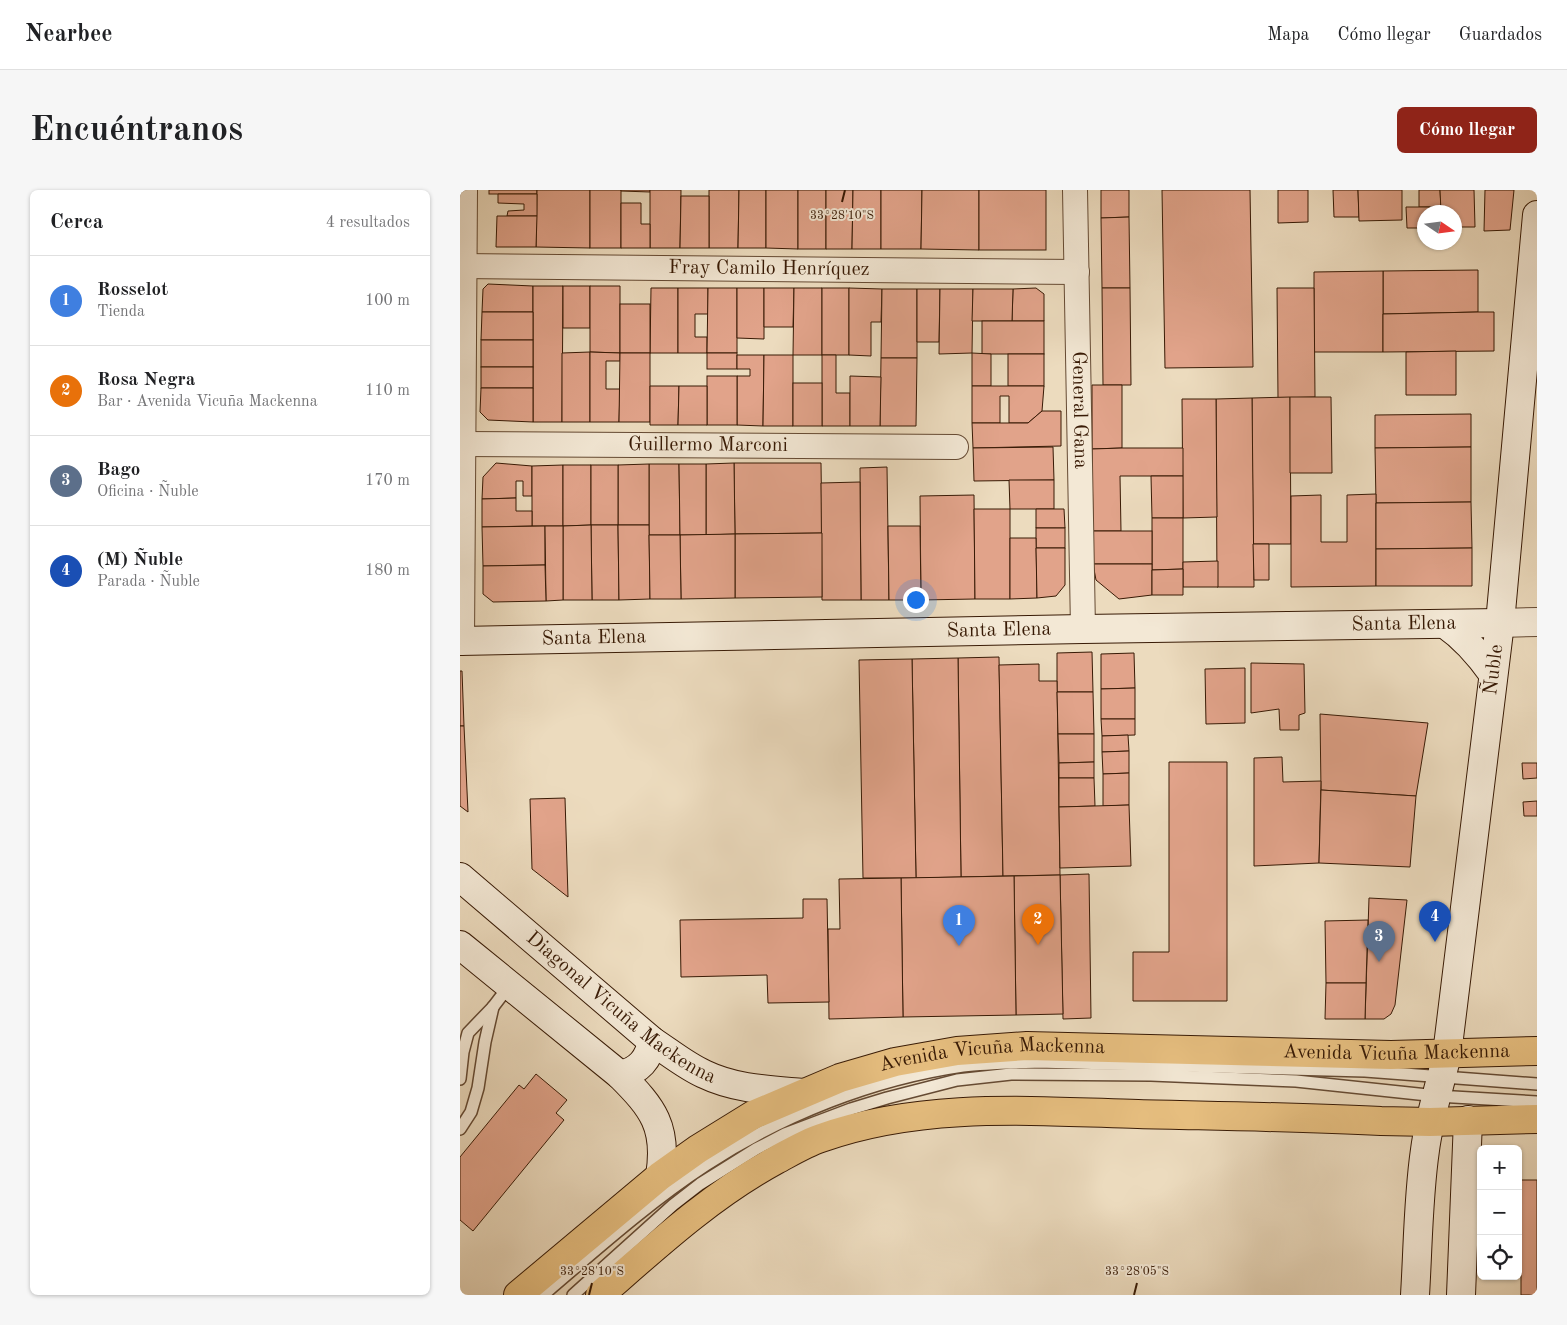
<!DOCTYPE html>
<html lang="es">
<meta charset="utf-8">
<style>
body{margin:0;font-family:"Old Standard TT",serif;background:#f6f6f6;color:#202124}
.controls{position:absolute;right:15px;bottom:15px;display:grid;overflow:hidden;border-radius:8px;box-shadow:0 1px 4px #0004}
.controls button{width:45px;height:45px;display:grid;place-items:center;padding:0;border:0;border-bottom:1px solid #e0e0e0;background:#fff;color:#202124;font:25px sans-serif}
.compass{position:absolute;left:957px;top:15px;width:45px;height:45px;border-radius:50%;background:#fff;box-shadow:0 1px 4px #0004;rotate:103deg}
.you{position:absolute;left:455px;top:409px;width:18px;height:18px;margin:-12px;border:4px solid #fff;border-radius:50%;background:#1a73e8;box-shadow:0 0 0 8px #1a73e833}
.badge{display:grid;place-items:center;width:32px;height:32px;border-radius:50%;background:#8f2418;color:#fff;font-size:16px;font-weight:700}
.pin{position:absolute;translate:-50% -41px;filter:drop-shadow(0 1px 2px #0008)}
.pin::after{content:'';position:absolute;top:26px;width:18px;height:15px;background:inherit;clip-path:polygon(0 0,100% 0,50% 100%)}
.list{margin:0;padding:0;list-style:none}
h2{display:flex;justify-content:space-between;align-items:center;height:65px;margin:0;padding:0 20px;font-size:21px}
h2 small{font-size:16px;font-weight:400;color:#757577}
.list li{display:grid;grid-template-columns:32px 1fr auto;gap:15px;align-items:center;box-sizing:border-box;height:90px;padding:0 20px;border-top:1px solid #e0e0e0}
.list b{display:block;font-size:19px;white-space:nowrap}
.list p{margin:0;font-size:16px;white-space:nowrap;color:#757577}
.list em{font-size:16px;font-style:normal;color:#757577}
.icon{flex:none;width:28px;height:28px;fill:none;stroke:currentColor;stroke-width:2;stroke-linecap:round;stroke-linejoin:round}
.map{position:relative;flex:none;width:1077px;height:1105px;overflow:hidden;border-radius:8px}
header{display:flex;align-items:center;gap:30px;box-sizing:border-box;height:70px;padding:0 25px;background:#fff;border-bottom:1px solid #e0e0e0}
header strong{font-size:24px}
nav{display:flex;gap:28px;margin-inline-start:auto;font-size:18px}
.intro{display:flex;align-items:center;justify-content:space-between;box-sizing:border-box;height:120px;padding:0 30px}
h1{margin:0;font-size:35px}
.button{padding:12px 22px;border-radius:8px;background:#8f2418;color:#fff;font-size:18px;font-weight:700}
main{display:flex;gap:30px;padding:0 30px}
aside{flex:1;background:#fff;border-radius:8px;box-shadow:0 1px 4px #0004}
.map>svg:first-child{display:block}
</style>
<header>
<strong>Nearbee</strong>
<nav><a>Mapa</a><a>Cómo llegar</a><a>Guardados</a></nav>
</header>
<div class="intro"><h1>Encuéntranos</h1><a class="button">Cómo llegar</a></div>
<main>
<aside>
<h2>Cerca<small>4 resultados</small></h2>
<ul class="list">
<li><span class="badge" style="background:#3f7fe0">1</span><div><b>Rosselot</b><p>Tienda</p></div><em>100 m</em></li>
<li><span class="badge" style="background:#e8710a">2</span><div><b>Rosa Negra</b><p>Bar · Avenida Vicuña Mackenna</p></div><em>110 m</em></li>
<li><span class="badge" style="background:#5c6f8a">3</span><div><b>Bago</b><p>Oficina · Ñuble</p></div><em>170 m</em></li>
<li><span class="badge" style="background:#1a4fb4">4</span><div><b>(M) Ñuble</b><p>Parada · Ñuble</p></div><em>180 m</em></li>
</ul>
</aside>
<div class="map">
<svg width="1077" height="1105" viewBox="0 0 1077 1105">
<rect width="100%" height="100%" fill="#ecdbbe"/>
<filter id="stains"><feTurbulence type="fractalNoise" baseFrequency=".004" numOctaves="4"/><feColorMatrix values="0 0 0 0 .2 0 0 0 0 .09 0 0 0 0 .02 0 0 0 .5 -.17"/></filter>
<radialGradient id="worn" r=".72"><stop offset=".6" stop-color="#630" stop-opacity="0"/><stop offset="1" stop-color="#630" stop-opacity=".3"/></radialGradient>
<!-- building -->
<g fill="#e1a38a" stroke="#381a05">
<rect x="29" y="0" width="48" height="4"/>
<polygon points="77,0 130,0 130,58 76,57"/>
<rect x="130" y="0" width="31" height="58"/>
<polygon points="161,0 190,0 190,2 161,1"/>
<polygon points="190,0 221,0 220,58 190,58"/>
<polygon points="249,0 279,0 278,58 249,58"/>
<polygon points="279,0 306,0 306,58 278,58"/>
<polygon points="306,0 338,0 338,59 306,58"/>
<rect x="338" y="0" width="28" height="59"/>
<polygon points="366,0 393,0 392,59 366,59"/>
<polygon points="393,0 421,0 421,59 392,59"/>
<polygon points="421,0 462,0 461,59 421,59"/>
<polygon points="462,0 519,0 519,60 461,59"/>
<rect x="519" y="0" width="67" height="60"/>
<polygon points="641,0 669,0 669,27 641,28"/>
<polygon points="702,0 790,0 793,177 705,178"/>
<polygon points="818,0 848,0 848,32 818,33"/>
<polygon points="873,0 898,0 899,27 874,27"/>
<polygon points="898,0 942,0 942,30 899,31"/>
<polygon points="959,0 980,0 981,17 959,17"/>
<polygon points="980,0 1014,0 1015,37 994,37 994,22 981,22"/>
<polygon points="1025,0 1054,0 1050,40 1024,41"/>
<polygon points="38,4 77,4 77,26 47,26 48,21 64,20 64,14 38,13"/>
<polygon points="221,6 249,6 249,58 220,58"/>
<polygon points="161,13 181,13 181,34 190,34 190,58 161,58"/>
<polygon points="946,17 981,17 981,22 964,22 964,38 947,38"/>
<polygon points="37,26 77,26 76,57 36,57"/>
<polygon points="669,27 670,98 642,98 641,28"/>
<polygon points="1018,80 1018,122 923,124 923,81"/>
<polygon points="923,81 923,162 854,162 854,82"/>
<polygon points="28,94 73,96 73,122 22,122 23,99"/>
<polygon points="73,96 103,96 102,232 73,232"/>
<rect x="103" y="96" width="27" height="42"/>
<polygon points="130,96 160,96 160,163 130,162"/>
<polygon points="191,98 218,98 218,163 190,163"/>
<polygon points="218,98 248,98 248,124 235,124 235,147 247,147 247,163 218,163"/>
<polygon points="248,98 277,98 277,163 247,163"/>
<polygon points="277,98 304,98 304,149 277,148"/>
<polygon points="304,98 334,98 333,137 304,137"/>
<polygon points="334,98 362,98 362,165 333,165"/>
<rect x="362" y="98" width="27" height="67"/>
<polygon points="389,98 422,99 421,132 411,132 411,166 389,165"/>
<polygon points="576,98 584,104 584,131 552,131 553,99"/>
<polygon points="642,98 670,98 671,195 643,195"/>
<polygon points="817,98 854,98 855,207 818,208"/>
<polygon points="422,99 457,99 457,168 421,168"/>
<polygon points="457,99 480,99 479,152 457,152"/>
<polygon points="480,99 513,99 512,163 479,164"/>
<polygon points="513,99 553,99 552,131 512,131"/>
<rect x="160" y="114" width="30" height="49"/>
<polygon points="22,122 73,122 73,150 21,150"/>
<polygon points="1018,122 1034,122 1034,161 923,162 923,124"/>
<rect x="522" y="131" width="62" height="33"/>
<rect x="21" y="150" width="52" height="27"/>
<polygon points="996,161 996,205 946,205 946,162"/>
<polygon points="130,162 130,232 102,232 102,163"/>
<polygon points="130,162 160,163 160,171 146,171 146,199 160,199 159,232 130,232"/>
<polygon points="160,163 190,163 190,232 159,232"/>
<rect x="247" y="163" width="30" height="16"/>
<polygon points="512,163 531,164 531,196 512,196"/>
<rect x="548" y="164" width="36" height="32"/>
<polygon points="277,165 304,165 303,236 277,235 277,186 290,186 290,179 277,179"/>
<polygon points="304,165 333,165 333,236 303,236"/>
<polygon points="362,165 376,165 376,203 390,203 390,236 362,236"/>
<polygon points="421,168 457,168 456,236 420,236"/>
<rect x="21" y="177" width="52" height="21"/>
<rect x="247" y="186" width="30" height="49"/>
<polygon points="390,186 421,187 420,236 390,236"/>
<rect x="333" y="193" width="29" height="43"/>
<polygon points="632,195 662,195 662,258 632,259"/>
<polygon points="190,196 219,196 218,235 190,235"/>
<polygon points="219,196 247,196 247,235 218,235"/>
<polygon points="512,196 584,196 582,221 568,233 549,233 549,206 540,206 540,233 512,233"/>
<polygon points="21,198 73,198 73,232 28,230 20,222"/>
<polygon points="830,207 831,354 793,354 792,208"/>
<polygon points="830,207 871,207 872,283 830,283"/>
<polygon points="792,208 794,397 757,397 756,209"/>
<polygon points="722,209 756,209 757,327 723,328"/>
<polygon points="582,221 601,221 601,256 513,258 512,233 568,233"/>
<polygon points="1011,224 1011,257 915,258 915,225"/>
<polygon points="593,257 594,290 514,291 513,258"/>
<polygon points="1011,257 1011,312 916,313 915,258"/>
<polygon points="662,258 723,258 723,286 660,286 661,341 633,341 632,259"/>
<polygon points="36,273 72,276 72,306 63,306 63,291 56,291 56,308 22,309 23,287"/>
<polygon points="274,273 361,273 362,343 275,344"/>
<polygon points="274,273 275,344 246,345 246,274"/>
<polygon points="189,274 219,274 220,345 189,345"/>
<polygon points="189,274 189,335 158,335 158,275"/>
<polygon points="219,274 246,274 246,345 220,345"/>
<polygon points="103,275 103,336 72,336 72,276"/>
<polygon points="103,275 131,275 131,335 103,336"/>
<rect x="131" y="275" width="27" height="60"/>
<polygon points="427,277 429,410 401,410 400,278"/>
<polygon points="691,286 723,286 723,328 692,328"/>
<polygon points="549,290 594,290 594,319 550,319"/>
<polygon points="400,292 401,410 362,410 361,293"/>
<polygon points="916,304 916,396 831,397 831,306 861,305 861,352 887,352 887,305"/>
<polygon points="514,305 515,409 461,410 460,306"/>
<polygon points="56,308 56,321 72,321 72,336 22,337 22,309"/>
<polygon points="1011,312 1012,358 916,359 916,313"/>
<polygon points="514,319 550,319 550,409 515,409"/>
<polygon points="576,319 604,319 605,338 576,338"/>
<polygon points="692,328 723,328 723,379 692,380"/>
<polygon points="131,335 158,335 159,410 132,410"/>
<polygon points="131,335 132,410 103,410 103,336"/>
<polygon points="158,335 189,335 190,409 159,410"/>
<polygon points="85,336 85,375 23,376 22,337"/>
<polygon points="85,336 103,336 103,410 86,411"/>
<polygon points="428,336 460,336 461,410 429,410"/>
<rect x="576" y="338" width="29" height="20"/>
<rect x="633" y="341" width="59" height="33"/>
<polygon points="362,343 362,407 275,408 275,344"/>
<polygon points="275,344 275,408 221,409 220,345"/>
<polygon points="189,345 220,345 221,409 190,409"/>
<polygon points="550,348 576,348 577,408 550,409"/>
<polygon points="793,354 809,354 809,390 794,390"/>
<polygon points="576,358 605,358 605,395 596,406 577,408"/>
<polygon points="1012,358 1012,396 916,396 916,359"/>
<polygon points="758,371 758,397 723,397 723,372"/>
<polygon points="633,374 692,374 692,405 659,409 636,390"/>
<polygon points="85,375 86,411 33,412 23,404 23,376"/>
<polygon points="723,379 723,405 692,405 692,380"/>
<polygon points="632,462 633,502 597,502 597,463"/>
<polygon points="674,463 675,498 641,499 641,464"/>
<polygon points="539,467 543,686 501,687 498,468"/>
<polygon points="498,468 501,687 456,688 452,469"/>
<polygon points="452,469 456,688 403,688 399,470"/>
<polygon points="791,473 844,474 845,523 839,525 839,540 820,540 819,519 791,523"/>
<polygon points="579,474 579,491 597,491 600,685 543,686 539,475"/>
<polygon points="785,478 785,533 746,534 745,479"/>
<polygon points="0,481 2,481 4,536 0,536"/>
<polygon points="675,498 675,529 641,529 641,499"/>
<polygon points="597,502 633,502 634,544 598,544"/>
<polygon points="860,524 968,533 956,606 861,600"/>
<polygon points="641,529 675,529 675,545 642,546"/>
<polygon points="0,536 4,536 8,622 0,616"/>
<polygon points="598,544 634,544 634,572 599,573"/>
<polygon points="668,545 669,561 642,562 642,546"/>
<polygon points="669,561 669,583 643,584 642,562"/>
<polygon points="822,567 823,592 861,591 859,673 794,676 794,568"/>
<polygon points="634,572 634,588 599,588 599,573"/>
<polygon points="709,572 767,572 767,811 673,811 673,762 709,762"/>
<polygon points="1062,573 1077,573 1077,588 1063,589"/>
<polygon points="669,583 669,615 643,616 643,584"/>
<polygon points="599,588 634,588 635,616 599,617"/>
<polygon points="861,600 956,606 950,677 859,673"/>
<polygon points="105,608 108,707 72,679 70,609"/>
<polygon points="1077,611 1077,626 1064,626 1063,612"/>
<polygon points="669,615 671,676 600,678 599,617"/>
<polygon points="629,684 631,828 603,829 600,685"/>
<polygon points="600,685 603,824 556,825 554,686"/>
<polygon points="554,686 556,825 443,827 441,688"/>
<polygon points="441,688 443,827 369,829 368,739 380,739 379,689"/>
<polygon points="909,708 947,710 935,815 931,824 924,829 905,829"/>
<polygon points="343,709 367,709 369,812 308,813 307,785 221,787 220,730 343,728"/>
<polygon points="908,730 906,793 866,793 865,731"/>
<polygon points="866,793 906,793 905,829 865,829"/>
<polygon points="76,884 107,910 96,923 104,930 13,1041 0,1030 0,967 59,895 64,899"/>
<rect x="1061" y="990" width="16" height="115"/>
</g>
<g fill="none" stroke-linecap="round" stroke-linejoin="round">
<!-- service casing -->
<g stroke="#654a33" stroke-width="14">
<g id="service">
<polyline points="0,889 3,862 8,843 33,817 49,796"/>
<polyline points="0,939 11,922 18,898 25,852 33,817"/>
<path d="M83,1105C136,1060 188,1013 246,975C322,925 413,889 503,876C528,873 553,873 578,872L905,881L1077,894"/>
<polyline points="113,1105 213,1015 240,994 296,959 325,944 391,919 427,908 497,890 551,884 691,885 836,891 977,906 1077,912"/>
</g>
</g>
<!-- minor casing -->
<g stroke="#654a33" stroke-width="26">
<g id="minor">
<path id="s1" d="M615,0L623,439"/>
<path id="s2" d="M0,76L617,82"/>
<path id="s3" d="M0,254L496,257"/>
</g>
</g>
<!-- tertiary casing -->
<g stroke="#654a33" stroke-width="30">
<g id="tertiary">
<polyline points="1040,433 1077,432"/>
<polyline points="0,451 3,0"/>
</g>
</g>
<!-- secondary casing -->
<g stroke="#381a05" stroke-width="30">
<g id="secondary">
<path d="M985,434C1005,448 1019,464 1033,484"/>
<path id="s4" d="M0,451L623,439L1040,433"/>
<path id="s5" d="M0,687L192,851C209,862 226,876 244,884C275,899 309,900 343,903"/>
<path d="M0,755L160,885C193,918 208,937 200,986"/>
<path d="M160,885C179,881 189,869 192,851"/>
<path id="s6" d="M955,1105C958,1057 958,1008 965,960C969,928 980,896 987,864L1040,433L1077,25"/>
<polyline points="1001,1105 1008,930"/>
</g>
</g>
<!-- primary casing -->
<g stroke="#381a05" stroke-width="30">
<g id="primary">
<path id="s7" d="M58,1105L200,986L238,959L293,925L380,888L435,872L497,861L567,856L931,865L1077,861"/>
<path d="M140,1105C196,1056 250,1006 316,970C331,962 346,953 361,948C462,912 573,921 678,924C759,926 840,927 921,931L970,932L1077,929"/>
</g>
</g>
<!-- service -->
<use href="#service" stroke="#f3e8d5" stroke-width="11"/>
<!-- minor -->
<use href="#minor" stroke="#f3e8d5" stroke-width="24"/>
<!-- tertiary -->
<use href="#tertiary" stroke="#f3e8d5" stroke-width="28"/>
<!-- secondary -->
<use href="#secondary" stroke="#f3e8d5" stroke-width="28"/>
<!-- primary -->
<use href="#primary" stroke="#e6be7f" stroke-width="28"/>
</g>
<!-- ticks -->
<path fill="none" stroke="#381a05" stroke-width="2" d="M382,12L385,0M129,1105L132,1093M674,1105L677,1093"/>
<g text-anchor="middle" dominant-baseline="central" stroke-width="4" stroke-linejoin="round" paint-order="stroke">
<!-- street labels -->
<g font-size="20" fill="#381a05" stroke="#f3e8d5">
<text stroke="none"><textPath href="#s2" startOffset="309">Fray Camilo Henríquez</textPath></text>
<text stroke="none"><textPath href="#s1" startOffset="220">General Gana</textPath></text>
<text stroke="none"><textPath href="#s3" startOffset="248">Guillermo Marconi</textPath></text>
<text stroke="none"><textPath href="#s4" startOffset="944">Santa Elena</textPath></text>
<text stroke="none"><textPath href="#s4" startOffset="539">Santa Elena</textPath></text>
<text stroke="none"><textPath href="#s4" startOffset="134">Santa Elena</textPath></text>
<text stroke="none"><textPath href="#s6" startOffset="631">Ñuble</textPath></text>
<text stroke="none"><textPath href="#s5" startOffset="208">Diagonal Vicuña Mackenna</textPath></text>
<text stroke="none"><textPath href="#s7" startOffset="951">Avenida Vicuña Mackenna</textPath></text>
<text stroke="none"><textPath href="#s7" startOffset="546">Avenida Vicuña Mackenna</textPath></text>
</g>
</g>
<g font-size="12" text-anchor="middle" fill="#381a05" stroke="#f3e8d5" stroke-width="4" stroke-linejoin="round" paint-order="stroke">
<text x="382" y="29">33°28'10"S</text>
<text x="132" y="1085">33°28'10"S</text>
<text x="677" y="1085">33°28'05"S</text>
</g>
<rect width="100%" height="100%" filter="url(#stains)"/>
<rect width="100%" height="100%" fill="url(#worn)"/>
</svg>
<div class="controls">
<button>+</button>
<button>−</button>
<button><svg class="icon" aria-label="locate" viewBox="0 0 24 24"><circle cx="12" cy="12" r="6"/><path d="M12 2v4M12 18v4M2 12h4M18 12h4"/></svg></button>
</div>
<svg class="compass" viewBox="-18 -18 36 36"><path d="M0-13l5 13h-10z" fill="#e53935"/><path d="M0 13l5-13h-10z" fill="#757577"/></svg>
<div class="you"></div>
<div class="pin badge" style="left:499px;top:756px;background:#3f7fe0">1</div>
<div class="pin badge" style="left:578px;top:755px;background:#e8710a">2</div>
<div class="pin badge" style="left:919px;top:772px;background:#5c6f8a">3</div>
<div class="pin badge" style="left:975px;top:752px;background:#1a4fb4">4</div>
</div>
</main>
